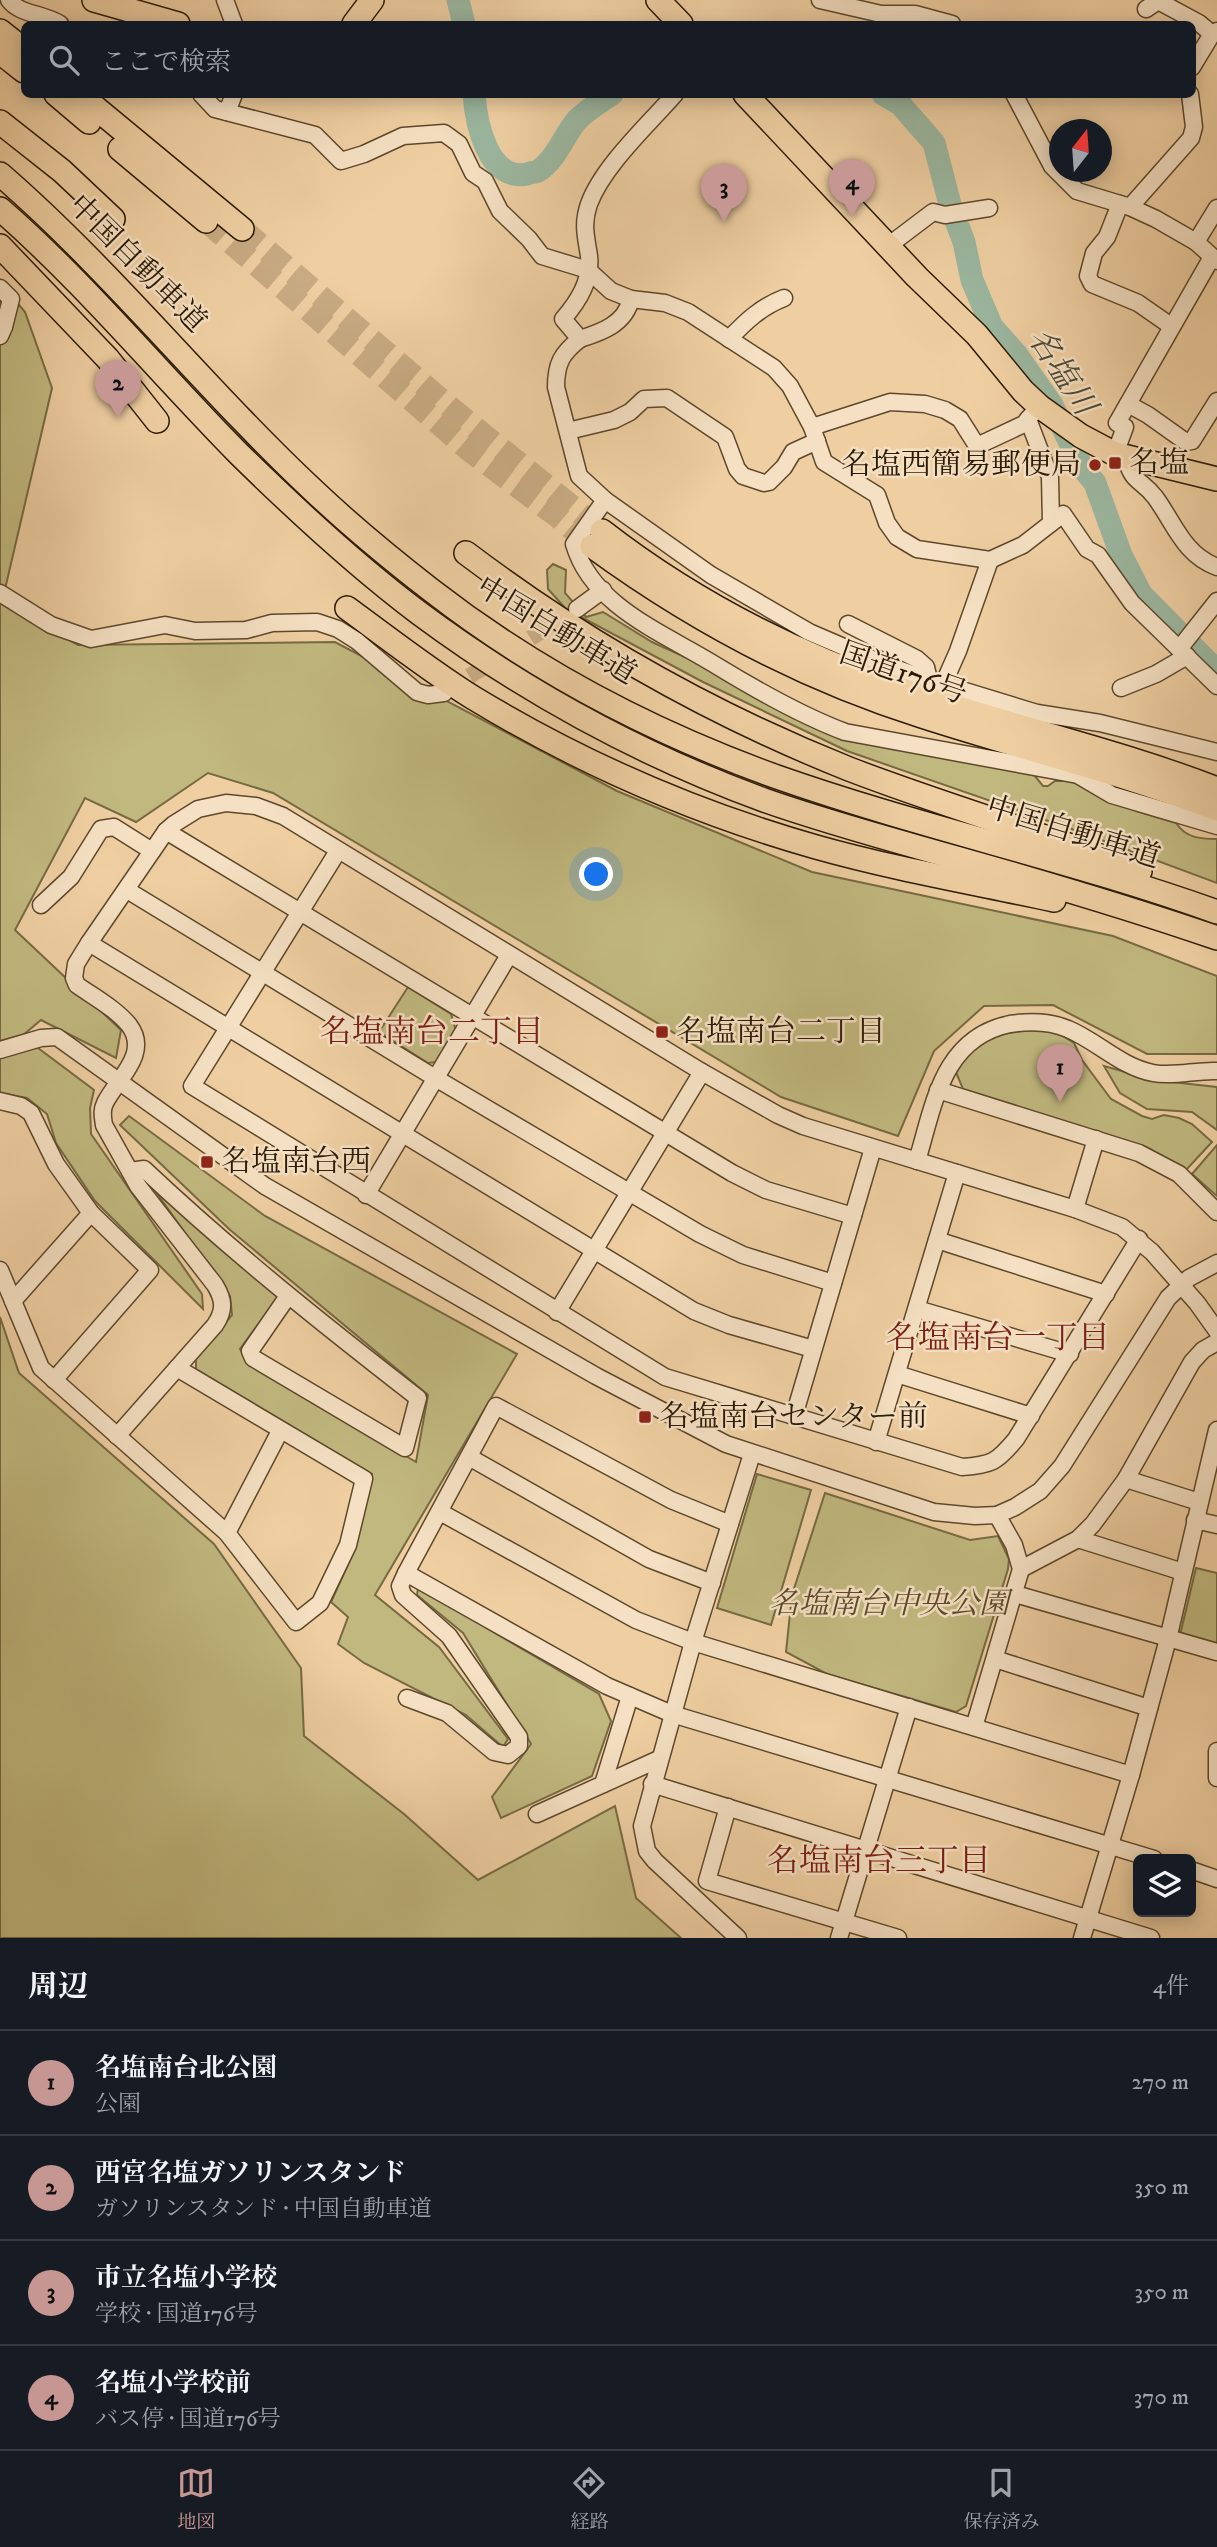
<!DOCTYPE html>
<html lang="ja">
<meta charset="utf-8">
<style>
body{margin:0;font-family:"IM FELL DW Pica","Noto Serif JP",serif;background:#242831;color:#f1f3f6}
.controls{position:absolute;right:21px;bottom:21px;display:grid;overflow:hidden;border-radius:10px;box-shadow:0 4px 18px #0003}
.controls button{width:63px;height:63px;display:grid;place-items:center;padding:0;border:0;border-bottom:2px solid #363941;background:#171b24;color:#f1f3f6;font:35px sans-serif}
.compass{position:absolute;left:1049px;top:119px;width:63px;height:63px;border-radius:50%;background:#171b24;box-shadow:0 4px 18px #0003;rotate:17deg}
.you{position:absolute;left:597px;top:875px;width:24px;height:24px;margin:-18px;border:5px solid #fff;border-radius:50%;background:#1a73e8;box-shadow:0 0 0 10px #1a73e833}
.badge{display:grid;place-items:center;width:46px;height:46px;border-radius:50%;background:#c59692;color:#111;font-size:23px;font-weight:700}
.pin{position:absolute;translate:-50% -58px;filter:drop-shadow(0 2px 4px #0008)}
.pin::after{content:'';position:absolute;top:37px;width:24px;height:21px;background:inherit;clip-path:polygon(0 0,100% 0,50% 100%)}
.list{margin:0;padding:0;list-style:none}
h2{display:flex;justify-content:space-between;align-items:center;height:91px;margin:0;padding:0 28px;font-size:30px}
h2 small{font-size:23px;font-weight:400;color:#9ea1a6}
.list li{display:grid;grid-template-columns:46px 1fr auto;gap:21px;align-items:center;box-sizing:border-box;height:105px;padding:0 28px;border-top:2px solid #363941}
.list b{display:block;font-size:26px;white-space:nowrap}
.list p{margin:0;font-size:23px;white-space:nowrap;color:#9ea1a6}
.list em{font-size:23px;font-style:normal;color:#9ea1a6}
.icon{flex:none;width:38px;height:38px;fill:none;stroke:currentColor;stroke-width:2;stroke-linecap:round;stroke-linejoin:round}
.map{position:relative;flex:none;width:1217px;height:1938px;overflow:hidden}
.search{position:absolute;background:#171b24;box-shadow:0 4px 18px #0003;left:21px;right:21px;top:21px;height:77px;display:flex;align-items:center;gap:18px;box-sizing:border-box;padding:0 24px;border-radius:10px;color:#9ea1a6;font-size:26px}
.sheet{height:511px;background:#171b24}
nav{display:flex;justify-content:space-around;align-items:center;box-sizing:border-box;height:98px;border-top:2px solid #363941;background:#171b24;font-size:19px;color:#9ea1a6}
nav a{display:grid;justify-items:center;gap:4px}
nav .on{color:#c59692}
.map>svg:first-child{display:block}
</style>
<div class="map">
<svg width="1217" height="1938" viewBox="0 0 1217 1938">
<rect width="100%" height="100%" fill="#efcfa2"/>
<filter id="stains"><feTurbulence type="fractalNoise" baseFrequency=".00286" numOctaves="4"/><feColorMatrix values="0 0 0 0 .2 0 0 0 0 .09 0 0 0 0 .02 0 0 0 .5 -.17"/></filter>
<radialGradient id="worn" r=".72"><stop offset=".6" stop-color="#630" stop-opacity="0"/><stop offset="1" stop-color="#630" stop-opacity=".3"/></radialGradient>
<!-- green -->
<g fill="#c1b87f" stroke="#766a42" stroke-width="2">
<polygon points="0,282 25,312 52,388 2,602 78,645 335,642 617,791 812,872 1113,936 1217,976 1217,1054 1147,1054 1053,1005 984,1006 934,1051 898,1136 781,1097 273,793 208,773 136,822 85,798 15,930 121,1030 116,1058 41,1020 22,1036 94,1090 90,1108 91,1134 202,1294 203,1309 95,1201 56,1143 47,1114 27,1098 0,1093"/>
<path d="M553,564L566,570L565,593L586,617L603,612L652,642L707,667L827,732L1030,770L1043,786H1048L1055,781H1071L1136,811L1176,823C1186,838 1200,839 1217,839V883L1080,832L847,751L703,682L566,609L548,589L547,570Z"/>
<polygon points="408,987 451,1014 456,1031 436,1062 428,1063 379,1032"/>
<path d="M1038,1030L1058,1033L1074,1043L1082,1060L1111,1099L1142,1116L1152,1119L1164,1115L1179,1118L1192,1124L1212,1142L1186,1170L1150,1149L963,1089L955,1070C975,1037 1002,1031 1038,1030Z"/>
<polygon points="1104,1066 1154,1080 1217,1087 1217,1130 1192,1112 1147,1109 1120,1093"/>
<polygon points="129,1116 265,1216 517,1354 375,1595 439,1647 508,1739 503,1747 466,1715 364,1663 338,1644 348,1617 331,1602 356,1547 372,1474 196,1369 196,1359 232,1315 230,1296 151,1185 278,1297 240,1349 250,1364 416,1462 428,1395 229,1229 120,1125"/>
<polygon points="1217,1145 1217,1196 1192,1174"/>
<polygon points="0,1317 19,1373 214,1544 301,1668 304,1736 404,1814 478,1880 615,1806 636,1898 681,1938 0,1938"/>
<polygon points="757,1474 811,1490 771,1625 717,1608"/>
<polygon points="825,1493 970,1540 998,1536 1009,1559 1008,1569 966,1706 956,1712 827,1674 786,1652 792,1595"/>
<polygon points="1196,1568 1217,1573 1217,1644 1180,1635"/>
<polygon points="418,1588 599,1694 611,1721 592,1776 501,1818 492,1797 531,1744 463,1633 417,1595"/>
</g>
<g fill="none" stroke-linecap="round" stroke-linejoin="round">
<!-- river -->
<g stroke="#9bb7a0" stroke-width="23">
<polyline points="458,0 464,24"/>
<path d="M474,94C476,123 488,182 527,174C529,173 537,172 538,171C556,160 564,135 577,120C587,110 600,102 612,94"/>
<polyline points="883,94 900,104 934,143 951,208 964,242 972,280 992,327 1017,355 1052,405 1081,466 1095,483 1121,555 1141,594 1217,671"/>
</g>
<!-- minor-tunnel -->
<polyline stroke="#c8ab83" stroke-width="16" stroke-dasharray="16 8" stroke-linecap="butt" points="449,689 566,616"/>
<!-- highway-tunnel -->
<g stroke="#c8ab83" stroke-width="23" stroke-dasharray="23 11" stroke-linecap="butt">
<polyline points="206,221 469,450 557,516 592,546"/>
<polyline points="242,229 452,409 602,531"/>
</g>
<!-- minor casing -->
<g stroke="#5d482c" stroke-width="19">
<g id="minor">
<path d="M9,0C20,15 43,13 60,24"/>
<polyline points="225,0 234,24"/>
<polyline points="820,0 881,14 915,14 952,24"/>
<polyline points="1146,9 1158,1 1199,23 1212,34"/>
<polyline points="1192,67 1212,34 1217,31"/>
<polyline points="201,94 215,109 315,135 341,161 364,154 403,136 444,133 459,144 473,173 485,181 500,211 529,239 542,256 588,270 611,291 631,299 665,303 688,312 774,368 790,386 812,427 824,462 877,495 887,523 897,537 917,549 990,560 1023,545 1063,514 1087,549 1098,555 1132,603 1217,686"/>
<path d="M675,94C648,125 603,166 589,204C582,224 586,236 589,256C592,280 578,302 563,319L580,339C562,353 556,363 556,387L579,476L605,500L574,544C592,607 666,634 717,666C758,691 800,715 845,732L1078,775L1112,795L1217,826"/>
<polyline points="1014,94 1052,166 1077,191 1130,207 1156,219 1196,242 1217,261"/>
<polyline points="227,112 234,94"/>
<polyline points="1120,204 1107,237 1094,253 1088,276 1092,284 1138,303 1171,326"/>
<polyline points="1130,207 1191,138 1194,127 1190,94"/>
<polyline points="1196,242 1217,208"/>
<polyline points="888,246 933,212 945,215 989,208"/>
<polyline points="0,288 11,299 4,327 0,336"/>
<path d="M580,339C602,332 625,324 631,299"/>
<path d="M729,339C746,321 761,307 784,298"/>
<polyline points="1128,404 1148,415 1186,442 1192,441 1217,401"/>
<polyline points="1028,419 1050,477 1051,523"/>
<polyline points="812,427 890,402 925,404 945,410 960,419 977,446 1024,424 1039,406"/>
<polyline points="568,431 614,420 630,412 644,399 667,398 725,437 737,469 743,476 764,483 769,482 784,467 793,452 817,441"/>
<polyline points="1115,454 1125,427 1117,423 1212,257"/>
<path d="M1126,458C1132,483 1141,479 1155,497C1175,524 1183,554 1217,567"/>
<polyline points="605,500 711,575 809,632 881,663 929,680 1037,713 1100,723 1217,752"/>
<polyline points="0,593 51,625 91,639 165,625 195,631 246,630 272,623 317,622 338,629 357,641 417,692 428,695 444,693"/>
<polyline points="577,609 603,590"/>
<polyline points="848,624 917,659 926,667 929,680"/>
<polyline points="1179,649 1217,601"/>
<polyline points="943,685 958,651 990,560"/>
<polyline points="1121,688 1156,674 1187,656"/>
<polyline points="166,831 732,1173 766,1190 853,1216"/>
<path d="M338,851L192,1086L665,1377L962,1467C992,1465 997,1462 1016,1439L1139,1239"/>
<polyline points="127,890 437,1079 700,1234 743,1255 833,1283"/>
<polyline points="41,905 71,877 101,829 114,827 152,851"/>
<polyline points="89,943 694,1311 729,1325 813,1349"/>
<polyline points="0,1050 41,1038 57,1037 265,1186 596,1376 726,1444 934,1512 975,1516 997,1515 1015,1507 1040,1491 1062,1466 1168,1298 1189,1278 1217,1263"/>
<polyline points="938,1090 1139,1153 1179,1174 1217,1212"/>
<polyline points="0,1101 21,1106 31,1113 56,1164 91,1213 150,1270 54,1380"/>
<path d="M917,1161C934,1105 942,1038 1010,1024C1029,1021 1050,1021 1068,1029C1097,1041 1121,1067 1153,1073C1174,1077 1196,1070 1217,1071"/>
<path d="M130,1171L144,1169C231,1251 324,1325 418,1398L405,1448L253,1358L250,1351L288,1296"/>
<polyline points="366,1195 509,955"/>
<polyline points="1075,1209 1096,1139"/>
<polyline points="937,1240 1106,1294"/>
<polyline points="0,1270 41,1368 227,1533 296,1622 320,1603 348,1545 364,1479 177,1368"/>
<polyline points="13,1301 91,1213"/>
<polyline points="917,1309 1070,1354"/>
<polyline points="557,1312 702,1072"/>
<polyline points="897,1374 1031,1416"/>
<polyline points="794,1416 873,1148"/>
<path d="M117,1436L215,1325C225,1310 224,1300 215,1285L138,1186L104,1125C103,1117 101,1111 105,1103C116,1080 151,1054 129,1025C116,1009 94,997 77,985L74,978L76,964L89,943L166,831L174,824L198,809L226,803L256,806L283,816L702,1072L778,1115L803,1126L1075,1209L1122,1227L1152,1252L1197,1303L1217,1331"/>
<polyline points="876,1442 957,1173"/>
<polyline points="469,1457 649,1559 712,1583"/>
<polyline points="1126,1479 1199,1502"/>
<polyline points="440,1512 636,1620 693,1642 1131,1775"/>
<polyline points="1195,1520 1217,1525"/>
<polyline points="730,1524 671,1500 496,1406 406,1573 607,1686 672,1714 1154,1859"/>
<polyline points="227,1533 280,1431"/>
<polyline points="1078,1539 1183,1572"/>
<polyline points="1021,1569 1078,1539 1093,1524 1126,1479 1192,1362 1203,1350 1217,1342"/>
<polyline points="406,1573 400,1586 403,1595 449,1636 519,1737 519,1746 508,1755 494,1752 447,1713 407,1698"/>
<polyline points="1015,1594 1217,1652"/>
<polyline points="995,1659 1149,1708"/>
<polyline points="974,1727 1021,1569 1014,1545 997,1515"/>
<polyline points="1217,1751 1217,1778"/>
<polyline points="603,1784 630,1696"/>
<polyline points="652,1784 1151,1938"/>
<polyline points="728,1807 707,1881 898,1938"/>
<polyline points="537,1814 659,1759"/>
<polyline points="1191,1870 1217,1879"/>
<polyline points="738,1938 655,1861 647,1851 642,1826 693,1642 752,1454"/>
<polyline points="839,1938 909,1707"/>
<polyline points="1082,1938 1131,1775 1168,1639 1217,1430"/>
</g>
</g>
<!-- highway casing -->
<g stroke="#2c1b05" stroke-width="26">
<g id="highway">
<polyline points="94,0 178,24"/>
<polyline points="658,0 681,24"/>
<polyline points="354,24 372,0"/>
<polyline points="0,31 24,50"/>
<polyline points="0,52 24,71"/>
<polyline points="56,94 89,122"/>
<polyline points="79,94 242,229"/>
<polyline points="745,94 917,277 977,335 1023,391 1039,406 1081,436 1115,454 1217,479"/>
<polyline points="0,122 62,171 113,219"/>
<polyline points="120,149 206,221"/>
<path d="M0,174C113,272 205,389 314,491C351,526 391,559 431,590C534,670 654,733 777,777C922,828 1072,860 1217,912"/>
<path d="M0,209C86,284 159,373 239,454C296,510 355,565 419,613C524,691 641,755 764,800C826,822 890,839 953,857C1042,882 1130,908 1217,938"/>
<polyline points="0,246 108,359 157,421"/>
<path d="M602,531C692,601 794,653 902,690C1006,726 1114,749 1217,789"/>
<path d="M592,546C692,619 804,679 922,716C1021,748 1120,772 1217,809"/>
<path d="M466,553C585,643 711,714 849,769C945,806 1044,834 1140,871"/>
<path d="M347,608C388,638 429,670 472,697C579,762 696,813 816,847C894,869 975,883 1054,900"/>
</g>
</g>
<!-- minor -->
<use href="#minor" stroke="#f5e0c3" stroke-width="16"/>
<!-- highway -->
<use href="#highway" stroke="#efcfa2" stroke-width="23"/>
</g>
<!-- markers -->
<g fill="#8f2418" stroke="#f5e0c3" stroke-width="2.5">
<rect x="1108" y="456" width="14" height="14" rx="3.5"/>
<circle cx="1095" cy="465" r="7"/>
<rect x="655" y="1025" width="14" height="14" rx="3.5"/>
<rect x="200" y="1155" width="14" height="14" rx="3.5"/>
<rect x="638" y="1410" width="14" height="14" rx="3.5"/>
</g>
<g text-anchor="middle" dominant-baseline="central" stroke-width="5" stroke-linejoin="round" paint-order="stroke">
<!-- street labels -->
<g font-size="30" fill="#2c1b05" stroke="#f5e0c3">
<text transform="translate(137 264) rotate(45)">中国自動車道</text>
<text transform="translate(556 631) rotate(31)">中国自動車道</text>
<text transform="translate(903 674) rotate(19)">国道176号</text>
<text transform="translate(1073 833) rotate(17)">中国自動車道</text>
</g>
<!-- poi labels -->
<g font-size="30" fill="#2c1b05" stroke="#f5e0c3" text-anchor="start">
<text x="1129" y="463">名塩</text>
<text x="1081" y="465" text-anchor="end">名塩西簡易郵便局</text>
<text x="676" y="1032">名塩南台二丁目</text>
<text x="221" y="1162">名塩南台西</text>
<text x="659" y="1417">名塩南台センター前</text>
</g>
<!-- park labels -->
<g font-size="30" font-style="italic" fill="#594a2a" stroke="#f5e0c3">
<text x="889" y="1604">名塩南台中央公園</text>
</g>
<!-- water labels -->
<g font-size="32" font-style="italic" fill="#4d4a34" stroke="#f5e0c3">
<text transform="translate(1061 372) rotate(57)">名塩川</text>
</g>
<!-- neighbourhood labels -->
<g font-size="32" fill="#7a1f14" stroke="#f5e0c3">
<text x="432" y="1033">名塩南台二丁目</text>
<text x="998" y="1339">名塩南台一丁目</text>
<text x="879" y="1862">名塩南台三丁目</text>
</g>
</g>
<rect width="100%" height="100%" filter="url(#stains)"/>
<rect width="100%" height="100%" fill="url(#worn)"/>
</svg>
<div class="controls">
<button><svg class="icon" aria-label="layers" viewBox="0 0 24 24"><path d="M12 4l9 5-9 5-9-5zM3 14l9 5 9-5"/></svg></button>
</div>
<svg class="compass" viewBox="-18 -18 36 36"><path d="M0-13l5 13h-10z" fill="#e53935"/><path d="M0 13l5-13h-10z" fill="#9ea1a6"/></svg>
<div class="you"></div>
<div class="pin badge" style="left:1060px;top:1102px">1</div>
<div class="pin badge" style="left:118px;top:418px">2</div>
<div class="pin badge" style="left:724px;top:222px">3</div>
<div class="pin badge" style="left:852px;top:217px">4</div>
<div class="search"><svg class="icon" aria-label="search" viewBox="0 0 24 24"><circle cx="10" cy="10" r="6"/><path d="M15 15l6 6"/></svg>ここで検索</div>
</div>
<section class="sheet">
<h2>周辺<small>4件</small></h2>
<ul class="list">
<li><span class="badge">1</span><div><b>名塩南台北公園</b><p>公園</p></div><em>270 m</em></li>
<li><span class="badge">2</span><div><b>西宮名塩ガソリンスタンド</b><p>ガソリンスタンド · 中国自動車道</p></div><em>350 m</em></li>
<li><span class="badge">3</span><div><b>市立名塩小学校</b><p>学校 · 国道176号</p></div><em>350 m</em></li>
<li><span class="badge">4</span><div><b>名塩小学校前</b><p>バス停 · 国道176号</p></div><em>370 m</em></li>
</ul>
</section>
<nav>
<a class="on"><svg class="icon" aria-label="map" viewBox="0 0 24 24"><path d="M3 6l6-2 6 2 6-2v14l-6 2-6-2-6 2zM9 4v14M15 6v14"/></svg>地図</a>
<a><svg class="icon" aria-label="directions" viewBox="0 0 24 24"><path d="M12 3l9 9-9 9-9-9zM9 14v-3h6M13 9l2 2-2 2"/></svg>経路</a>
<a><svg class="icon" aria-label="saved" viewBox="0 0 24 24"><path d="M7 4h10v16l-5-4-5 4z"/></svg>保存済み</a>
</nav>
